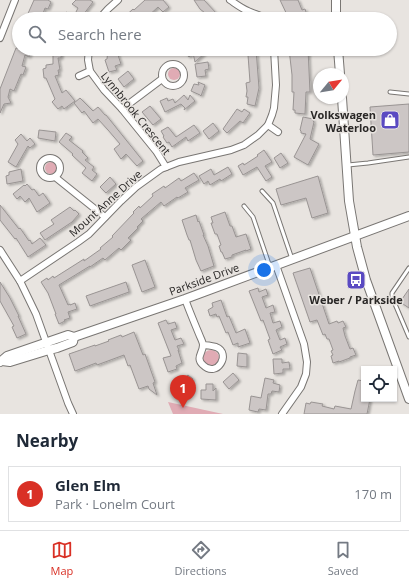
<!DOCTYPE html>
<meta charset="utf-8">
<style>
body{margin:0;font-family:"Open Sans",sans-serif;background:#f2f2f3;color:#1f2937}
.controls{position:absolute;right:12px;bottom:12px;display:grid;overflow:hidden;border-radius:0px;box-shadow:0 1px 3px #0004}
.controls button{width:36px;height:36px;display:grid;place-items:center;padding:0;border:0;border-bottom:1px solid #e0e1e3;background:#fff;color:#1f2937;font:20px sans-serif}
.compass{position:absolute;left:313px;top:68px;width:36px;height:36px;border-radius:50%;background:#fff;box-shadow:0 1px 3px #0004;rotate:60deg}
.you{position:absolute;left:264px;top:270px;width:14px;height:14px;margin:-10px;border:3px solid #fff;border-radius:50%;background:#1a73e8;box-shadow:0 0 0 6px #1a73e833}
.badge{display:grid;place-items:center;width:26px;height:26px;border-radius:50%;background:#d93025;color:#fff;font-size:13px;font-weight:700}
.pin{position:absolute;translate:-50% -33px;filter:drop-shadow(0 1px 2px #0008)}
.pin::after{content:'';position:absolute;top:21px;width:14px;height:12px;background:inherit;clip-path:polygon(0 0,100% 0,50% 100%)}
.list{margin:0;padding:0;list-style:none}
h2{display:flex;justify-content:space-between;align-items:center;height:52px;margin:0;padding:0 16px;font-size:17px}
h2 small{font-size:13px;font-weight:400;color:#747a83}
.list li{display:grid;grid-template-columns:26px 1fr auto;gap:12px;align-items:center;box-sizing:border-box;height:56px;margin:0 8px 8px;padding:0 8px;border:1px solid #e0e1e3;border-radius:0px}
.list b{display:block;font-size:15px;white-space:nowrap}
.list p{margin:0;font-size:13px;white-space:nowrap;color:#747a83}
.list em{font-size:13px;font-style:normal;color:#747a83}
.icon{flex:none;width:22px;height:22px;fill:none;stroke:currentColor;stroke-width:2;stroke-linecap:round;stroke-linejoin:round}
.map{position:relative;flex:none;width:409px;height:414px;overflow:hidden}
.search{position:absolute;background:#fff;box-shadow:0 1px 3px #0004;left:12px;right:12px;top:12px;height:44px;display:flex;align-items:center;gap:10px;box-sizing:border-box;padding:0 14px;border-radius:22px;color:#747a83;font-size:15px}
.sheet{height:116px;background:#fff}
nav{display:flex;justify-content:space-around;align-items:center;box-sizing:border-box;height:56px;border-top:1px solid #e0e1e3;background:#fff;font-size:11px;color:#747a83}
nav a{display:grid;justify-items:center;gap:2px}
nav .on{color:#d93025}
.map>svg:first-child{display:block}
</style>
<div class="map">
<svg width="409" height="414" viewBox="0 0 409 414">
<defs>
<filter id="shadow"><feDropShadow dx="2" dy="1.5" stdDeviation="1" flood-color="#0004"/></filter>
</defs>
<rect width="100%" height="100%" fill="#e8e4e0"/>
<!-- green -->
<g fill="#e0abb4">
<circle cx="174" cy="74" r="6"/>
<circle cx="51" cy="168" r="6"/>
<circle cx="211" cy="358" r="8"/>
<polygon points="168,402 223,414 173,414"/>
</g>
<!-- building -->
<g fill="#ccc6c5" stroke="#999493" filter="url(#shadow)">
<polygon points="34,0 48,0 51,2 48,9 45,8 41,19 30,19 26,18"/>
<polygon points="76,0 90,0 93,2 83,15 81,19 62,19 66,12 74,16 78,8 72,4"/>
<polygon points="145,0 163,0 169,7 163,12 158,7 146,18 142,13 135,19 122,19 133,9 134,10"/>
<polygon points="194,0 204,0 218,15 220,13 226,19 212,19 206,12 205,13 200,9"/>
<polygon points="280,0 298,0 302,10 305,9 307,15 304,17 305,19 289,19"/>
<polygon points="16,48 28,49 27,51 31,52 29,57 25,55 22,66 26,67 23,75 21,74 14,91 10,89 8,97 11,103 4,104 0,113 0,89"/>
<polygon points="53,49 62,49 61,58 58,58 60,70 58,70 59,75 55,76 62,93 66,90 75,101 64,109 62,106 58,109 52,102 55,99 46,78 44,78 43,69 46,68 46,65 53,64"/>
<polygon points="108,49 116,49 121,64 115,66 117,70 109,72 105,60 107,59"/>
<polygon points="182,49 201,49 205,53 195,62 193,53 189,57"/>
<polygon points="248,49 256,49 259,88 255,106 247,104 248,97 246,97 247,91 246,83 250,82 248,55 250,55"/>
<polygon points="289,49 308,49 310,92 306,92 305,114 295,113 295,110 293,110 294,92 292,92 292,75"/>
<polygon points="208,62 209,69 205,70 206,76 197,77 195,64"/>
<polygon points="128,71 134,79 124,87 118,79"/>
<polygon points="198,82 205,85 201,96 200,95 191,91 194,84 199,85"/>
<polygon points="184,95 188,100 190,95 195,101 184,110 185,108 181,104 165,112 160,101 167,98 168,101 173,99 175,103"/>
<polygon points="80,98 93,111 98,107 105,115 106,115 143,161 137,166 126,154 121,159 114,149 120,144 108,130 98,119 93,123 84,111 82,113 74,103"/>
<polygon points="409,104 409,152 373,155 370,107"/>
<polygon points="150,106 161,119 153,125 142,112"/>
<polygon points="237,109 242,112 244,109 250,113 243,123 240,121 227,133 223,129"/>
<polygon points="303,117 313,119 313,121 314,122 310,139 319,144 308,165 294,157 306,134 301,133 301,131 300,130"/>
<polygon points="213,123 219,131 209,139 203,131"/>
<polygon points="194,125 200,133 188,141 186,137 172,147 169,142 167,143 163,137 164,136 161,131 168,127 176,137"/>
<polygon points="39,130 56,132 55,141 38,138"/>
<polygon points="66,133 72,137 69,140 83,151 82,152 88,158 85,160 94,167 92,170 97,174 92,181 82,173 86,168 72,155 73,154 59,142"/>
<polygon points="21,134 27,141 30,138 35,144 30,148 28,146 16,167 8,162 18,144 15,140"/>
<polygon points="264,150 272,162 265,166 272,177 266,181 257,167 243,175 238,166 243,163 244,165 258,156 257,155"/>
<polygon points="281,153 288,163 280,168 274,158"/>
<polygon points="228,167 232,174 221,181 220,179 210,185 208,181 204,184 199,176 211,169 214,175"/>
<polygon points="21,169 23,181 7,184 6,176 9,175 9,172"/>
<polygon points="194,173 199,180 185,188 188,192 178,198 177,197 164,206 161,202 141,219 143,221 137,227 138,228 128,238 131,240 121,250 119,248 105,260 103,258 90,267 90,266 59,285 68,305 70,304 70,305 75,303 77,309 68,312 70,318 64,320 65,321 59,324 55,314 56,314 48,293 41,282 47,278 48,280 53,276 54,278 84,259 84,261 101,249 100,248 113,237 112,236 134,213 133,212 139,206 140,208 153,196 152,194 164,186 165,188 179,178 181,181"/>
<polygon points="318,176 328,213 312,218 306,198 281,205 276,189"/>
<polygon points="110,177 116,184 106,193 100,187"/>
<polygon points="27,184 32,190 34,189 39,196 43,193 50,203 37,212 29,198 25,202 20,196 17,199 13,194 24,185 25,186"/>
<polygon points="0,205 19,229 20,228 29,241 30,240 32,244 40,238 46,245 28,257 16,238 15,239 0,220"/>
<polygon points="70,207 74,211 75,210 79,214 72,222 45,240 40,233 54,224 51,220"/>
<polygon points="225,212 230,226 232,226 236,237 246,234 251,249 246,251 246,250 232,255 232,257 225,259 222,252 221,252 219,246 221,245 217,234 215,234 211,223 213,223 211,217"/>
<polygon points="196,215 198,222 199,221 204,235 203,235 208,246 214,266 201,271 196,260 190,240 189,240 187,235 182,220"/>
<polygon points="145,260 155,287 142,292 132,265"/>
<polygon points="310,268 329,324 337,321 338,323 343,321 346,327 343,328 345,336 350,349 353,348 356,355 350,357 350,358 339,362 339,361 333,363 331,356 333,355 331,351 333,350 329,339 327,339 325,334 323,335 317,320 310,322 293,273"/>
<polygon points="0,282 10,298 19,316 18,316 26,334 17,338 12,327 14,326 0,301"/>
<polygon points="126,282 129,291 129,292 90,306 86,296"/>
<polygon points="258,288 259,292 266,289 268,295 262,297 266,308 273,305 275,312 270,313 273,323 280,321 282,327 276,330 280,340 285,338 287,344 280,347 282,350 273,354 268,340 270,339 263,320 261,321 249,291"/>
<polygon points="409,289 409,308 400,302"/>
<polygon points="221,300 227,317 229,316 236,333 245,329 250,343 238,347 238,343 233,345 228,332 226,333 219,316 217,317 216,314 210,316 208,310 213,307 212,303"/>
<polygon points="166,320 168,324 175,322 177,328 171,330 175,340 181,338 184,344 177,346 179,350 178,350 182,363 176,366 177,369 168,372 163,358 171,356 158,323"/>
<polygon points="134,332 143,355 145,354 155,382 153,383 157,395 149,389 148,386 139,389 130,365 128,366 124,355 97,365 96,363 75,371 69,354 95,345 95,346 109,341 108,340 121,335 122,337"/>
<polygon points="238,353 247,354 247,367 237,366"/>
<polygon points="273,359 282,359 282,363 289,362 290,369 283,369 283,373 274,374"/>
<polygon points="233,373 239,380 229,389 223,382"/>
<polygon points="188,375 193,379 188,384 191,387 182,395 171,384 180,376 183,379"/>
<polygon points="265,378 274,380 273,383 280,385 279,392 272,391 271,394 268,394 266,410 259,409 258,412 249,410 251,396 261,398"/>
<polygon points="358,380 364,381 364,399 370,399 367,414 304,414 306,403 310,404 311,402 323,404 322,406 334,409 335,406 351,409 355,391"/>
<polygon points="206,384 213,384 213,391 216,388 216,400 201,399 201,390 206,390"/>
</g>
<g fill="none" stroke-linecap="round" stroke-linejoin="round">
<!-- lane casing -->
<g stroke="#797673" stroke-width="5">
<g id="lane">
<polyline points="390,92 409,94"/>
<polyline points="348,165 368,163 409,157"/>
<polyline points="262,191 273,203 292,259"/>
<polyline points="244,206 253,217 270,267"/>
<polyline points="409,268 392,293 392,297 409,337"/>
</g>
</g>
<!-- street casing -->
<g stroke="#797673" stroke-width="8">
<g id="street">
<path d="M230,0C236,4 241,8 248,11C254,14 261,15 267,19"/>
<polyline points="99,19 108,9 118,0"/>
<polyline points="0,38 15,0"/>
<polyline points="89,49 88,60 90,71 104,90 122,109 156,151 166,167"/>
<circle cx="173" cy="75" r="11"/>
<polyline points="79,76 90,71"/>
<polyline points="122,109 162,79"/>
<polyline points="268,125 278,132"/>
<circle cx="50" cy="168" r="10"/>
<polyline points="55,177 105,217"/>
<polyline points="0,250 20,281 36,314 68,403 73,414"/>
<polyline points="276,265 304,344 307,362 306,374 301,387 282,414"/>
<polyline points="20,281 78,242 89,234 121,201 136,187 161,169 179,162 231,150 244,145 258,135 268,125 272,115 274,108 276,85 274,49"/>
<path d="M185,299C189,310 194,322 199,334C200,337 203,342 203,345C203,353 195,358 203,365C217,379 232,353 216,347C212,346 207,345 203,345"/>
</g>
</g>
<!-- secondary casing -->
<g stroke="#797673" stroke-width="10">
<g id="secondary">
<polyline points="336,19 336,0"/>
<polyline points="338,49 340,74"/>
<polyline points="342,98 349,201 357,247 366,280 409,399"/>
<polyline points="2,361 10,362 49,350 57,348 73,342 74,337"/>
<polyline points="0,362 7,356 68,335 74,337 185,299 409,216"/>
</g>
</g>
<!-- lane -->
<use href="#lane" stroke="#fff" stroke-width="3"/>
<!-- street -->
<use href="#street" stroke="#fff" stroke-width="6"/>
<!-- secondary -->
<use href="#secondary" stroke="#fff" stroke-width="8"/>
</g>
<!-- icons -->
<defs>
<g id="shop-square" transform="scale(1)"><rect x="-9" y="-9" width="18" height="18" rx="4" fill="#5a4ac2" stroke="#e8e4e0"/><path d="M-5-2.5h2.3a2.7 3.5 0 0 1 5.4 0H5L5.5 6h-11ZM-1.5-2.5h3a1.5 2.3 0 0 0-3 0Z" fill="#fff"/></g>
<g id="bus-square" transform="scale(1)"><rect x="-9" y="-9" width="18" height="18" rx="4" fill="#5a4ac2" stroke="#e8e4e0"/><path d="M-5-6H5V4H4V6H2V4H-2V6H-4V4H-5ZM-3.5-4V0h7V-4ZM-3.5 1.2v1.5H-2V1.2ZM2 1.2v1.5H3.5V1.2Z" fill="#fff"/></g>
</defs>
<g fill-rule="evenodd">
<use href="#shop-square" x="390" y="120"/>
<use href="#bus-square" x="356" y="280"/>
</g>
<g text-anchor="middle" dominant-baseline="central" stroke-width="3" stroke-linejoin="round" paint-order="stroke">
<!-- street labels -->
<g font-size="11" fill="#292726" stroke="#e8e4e0">
<text transform="translate(136 113) rotate(51)">Lynnbrook Crescent</text>
<text transform="translate(105 203) rotate(-42)">Mount Anne Drive</text>
<text transform="translate(204 279) rotate(-20)">Parkside Drive</text>
</g>
<!-- poi labels -->
<g font-size="11" font-weight="bold" fill="#292726" stroke="#e8e4e0" text-anchor="end">
<text x="376" y="114">Volkswagen<tspan x="376" dy="13">Waterloo</tspan></text>
<text x="356" y="299" text-anchor="middle">Weber / Parkside</text>
</g>
</g>
</svg>
<div class="controls">
<button><svg class="icon" aria-label="locate" viewBox="0 0 24 24"><circle cx="12" cy="12" r="6"/><path d="M12 2v4M12 18v4M2 12h4M18 12h4"/></svg></button>
</div>
<svg class="compass" viewBox="-18 -18 36 36"><path d="M0-13l5 13h-10z" fill="#e53935"/><path d="M0 13l5-13h-10z" fill="#747a83"/></svg>
<div class="you"></div>
<div class="pin badge" style="left:183px;top:408px">1</div>
<div class="search"><svg class="icon" aria-label="search" viewBox="0 0 24 24"><circle cx="10" cy="10" r="6"/><path d="M15 15l6 6"/></svg>Search here</div>
</div>
<section class="sheet">
<h2>Nearby<small></small></h2>
<ul class="list">
<li><span class="badge">1</span><div><b>Glen Elm</b><p>Park · Lonelm Court</p></div><em>170 m</em></li>
</ul>
</section>
<nav>
<a class="on"><svg class="icon" aria-label="map" viewBox="0 0 24 24"><path d="M3 6l6-2 6 2 6-2v14l-6 2-6-2-6 2zM9 4v14M15 6v14"/></svg>Map</a>
<a><svg class="icon" aria-label="directions" viewBox="0 0 24 24"><path d="M12 3l9 9-9 9-9-9zM9 14v-3h6M13 9l2 2-2 2"/></svg>Directions</a>
<a><svg class="icon" aria-label="saved" viewBox="0 0 24 24"><path d="M7 4h10v16l-5-4-5 4z"/></svg>Saved</a>
</nav>
